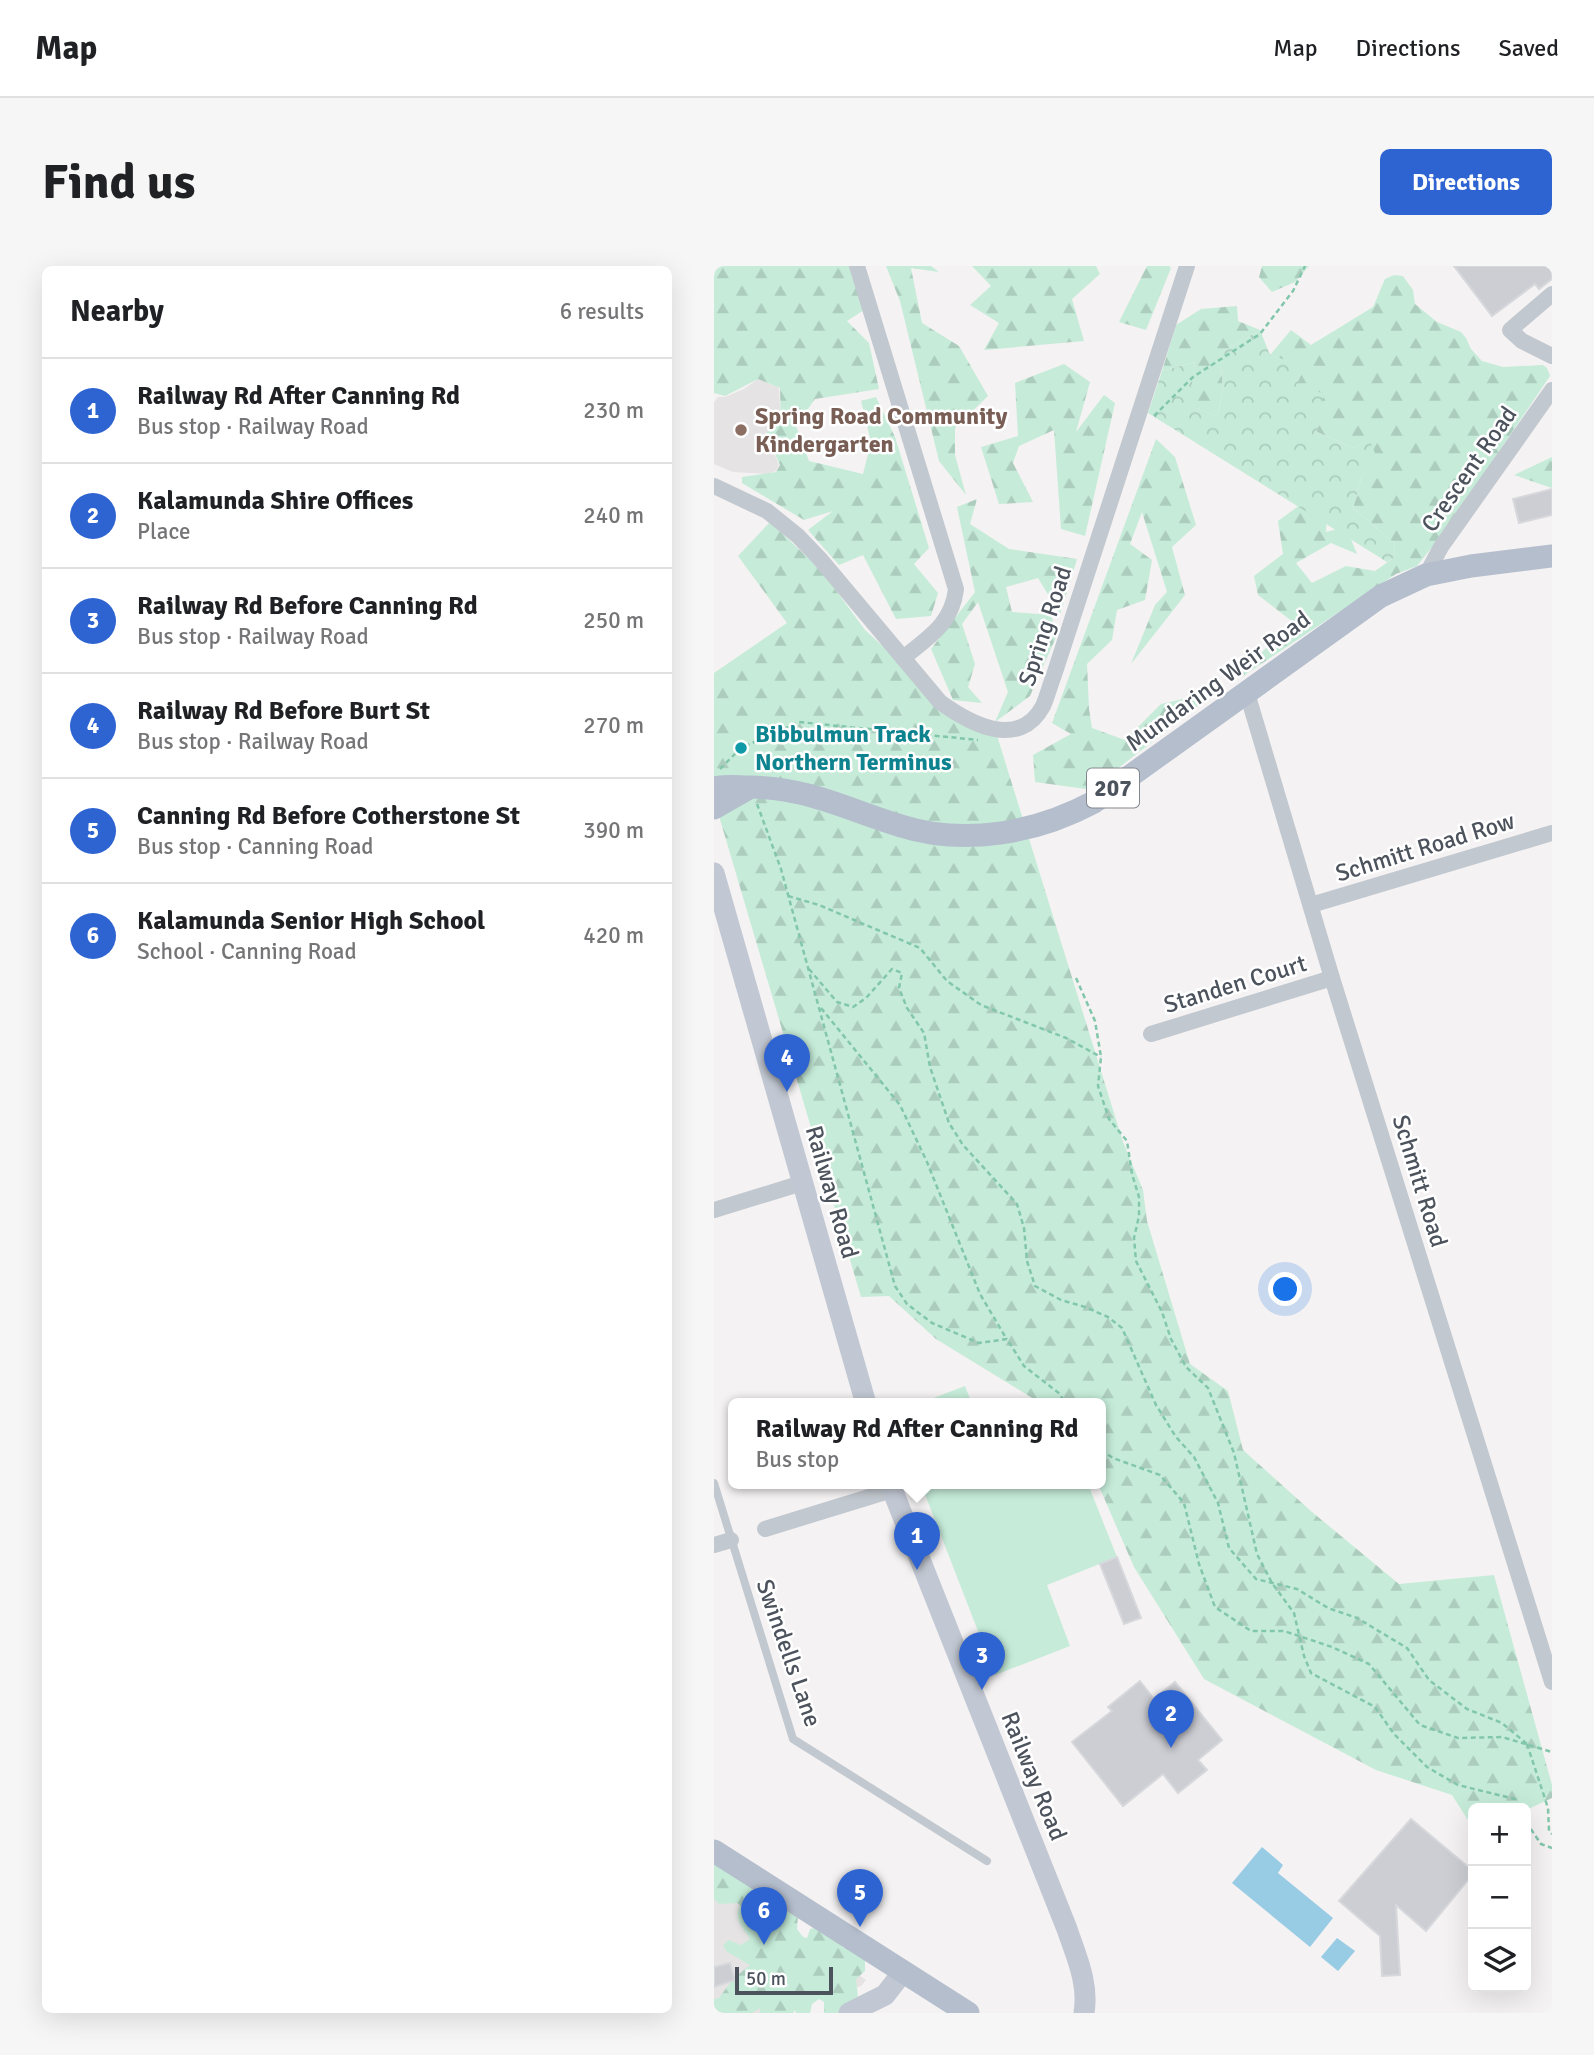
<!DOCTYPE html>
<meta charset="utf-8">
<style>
body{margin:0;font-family:Signika,sans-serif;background:#f6f6f6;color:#202124}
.controls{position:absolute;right:21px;bottom:21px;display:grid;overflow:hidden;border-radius:10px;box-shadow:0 7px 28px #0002}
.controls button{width:63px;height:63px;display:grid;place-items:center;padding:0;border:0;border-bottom:2px solid #e0e0e0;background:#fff;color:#202124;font:35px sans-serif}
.scale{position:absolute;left:21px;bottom:18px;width:98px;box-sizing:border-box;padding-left:7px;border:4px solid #4c535d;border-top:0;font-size:19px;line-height:24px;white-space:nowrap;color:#4c535d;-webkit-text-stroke:5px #fff;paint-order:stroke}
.you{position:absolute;left:572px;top:1024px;width:24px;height:24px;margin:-18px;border:5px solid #fff;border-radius:50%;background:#1a73e8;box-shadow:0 0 0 10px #1a73e833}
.badge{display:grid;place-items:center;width:46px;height:46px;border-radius:50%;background:#2e63d2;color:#fff;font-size:23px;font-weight:700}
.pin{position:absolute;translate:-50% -58px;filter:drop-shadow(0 2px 4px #0008)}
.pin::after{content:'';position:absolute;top:37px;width:24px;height:21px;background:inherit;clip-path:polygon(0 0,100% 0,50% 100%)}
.popup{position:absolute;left:14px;top:1132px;width:378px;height:91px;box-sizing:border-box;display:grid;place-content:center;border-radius:10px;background:#fff;filter:drop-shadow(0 2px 5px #0005);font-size:23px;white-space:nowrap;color:#757577}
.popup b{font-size:26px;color:#202124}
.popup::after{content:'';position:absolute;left:50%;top:100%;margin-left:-14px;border:14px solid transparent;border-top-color:#fff}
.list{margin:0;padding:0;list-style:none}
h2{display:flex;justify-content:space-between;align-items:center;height:91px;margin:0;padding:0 28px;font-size:30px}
h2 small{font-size:23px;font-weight:400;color:#757577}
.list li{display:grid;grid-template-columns:46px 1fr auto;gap:21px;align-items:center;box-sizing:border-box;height:105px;padding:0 28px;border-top:2px solid #e0e0e0}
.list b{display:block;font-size:26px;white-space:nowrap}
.list p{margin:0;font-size:23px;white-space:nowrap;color:#757577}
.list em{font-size:23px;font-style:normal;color:#757577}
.icon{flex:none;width:38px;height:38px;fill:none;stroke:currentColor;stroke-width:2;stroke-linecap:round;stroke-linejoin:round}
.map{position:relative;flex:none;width:838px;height:1747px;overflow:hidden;border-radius:10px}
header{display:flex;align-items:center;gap:42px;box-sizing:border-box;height:98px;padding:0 35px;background:#fff;border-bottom:2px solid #e0e0e0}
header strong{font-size:33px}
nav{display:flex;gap:38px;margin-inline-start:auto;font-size:24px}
.intro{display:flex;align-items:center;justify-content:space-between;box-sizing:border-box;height:168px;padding:0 42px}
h1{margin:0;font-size:49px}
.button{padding:18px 32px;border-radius:10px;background:#2e63d2;color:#fff;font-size:24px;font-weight:700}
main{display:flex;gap:42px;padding:0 42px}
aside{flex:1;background:#fff;border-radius:10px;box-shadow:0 7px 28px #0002}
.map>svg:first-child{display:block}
</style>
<header>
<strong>Map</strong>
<nav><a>Map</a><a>Directions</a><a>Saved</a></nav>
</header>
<div class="intro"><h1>Find us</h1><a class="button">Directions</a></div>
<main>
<aside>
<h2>Nearby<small>6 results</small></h2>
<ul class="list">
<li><span class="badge">1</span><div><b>Railway Rd After Canning Rd</b><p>Bus stop · Railway Road</p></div><em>230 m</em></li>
<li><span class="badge">2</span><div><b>Kalamunda Shire Offices</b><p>Place</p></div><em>240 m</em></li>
<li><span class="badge">3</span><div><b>Railway Rd Before Canning Rd</b><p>Bus stop · Railway Road</p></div><em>250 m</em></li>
<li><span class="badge">4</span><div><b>Railway Rd Before Burt St</b><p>Bus stop · Railway Road</p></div><em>270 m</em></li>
<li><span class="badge">5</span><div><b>Canning Rd Before Cotherstone St</b><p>Bus stop · Canning Road</p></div><em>390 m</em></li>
<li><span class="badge">6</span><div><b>Kalamunda Senior High School</b><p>School · Canning Road</p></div><em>420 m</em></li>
</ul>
</aside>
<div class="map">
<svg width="838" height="1747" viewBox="0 0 838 1747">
<defs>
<pattern id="forest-firs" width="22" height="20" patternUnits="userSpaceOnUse" patternTransform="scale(1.75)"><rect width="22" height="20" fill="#c6ecd9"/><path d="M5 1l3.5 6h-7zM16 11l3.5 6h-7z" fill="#acccbd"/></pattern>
<pattern id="park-crowns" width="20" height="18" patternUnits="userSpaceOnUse" patternTransform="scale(1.75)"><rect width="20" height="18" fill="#c6ecd9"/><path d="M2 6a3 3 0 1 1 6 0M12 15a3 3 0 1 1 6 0" fill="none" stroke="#acccbd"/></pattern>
</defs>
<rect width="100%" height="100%" fill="#f4f2f2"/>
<!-- education -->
<g fill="#e5e3e3">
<polygon points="44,113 65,122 67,159 57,160 52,168 65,199 62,205 53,208 19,206 0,198 0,136 4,131 11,131 30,123"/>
<polygon points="0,1612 50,1644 152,1714 147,1720 60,1747 0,1747"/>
</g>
<!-- forest -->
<g fill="url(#forest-firs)">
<polygon points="0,0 137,0 150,44 133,55 155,77 165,123 101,133 82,160 95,195 149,208 157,176 147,135 162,131 181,171 215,282 200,298 224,327 217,350 182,353 149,289 125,299 94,264 119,245 90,254 28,217 28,211 62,206 66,199 52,168 57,160 67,159 66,122 44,113 11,130 0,127"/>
<polygon points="172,0 217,0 225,6 197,2 208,57 245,80 274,130 241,162 241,189 252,229 225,195 186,35"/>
<polygon points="258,0 382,0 386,8 358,33 370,75 270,84 285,57 256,39 277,20"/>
<polygon points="433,0 455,0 457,2 432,64 405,56"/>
<polygon points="548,0 595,0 581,16 558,26 545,11"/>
<polygon points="680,9 689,10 699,24 701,38 723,56 747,66 752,72 757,83 768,95 789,101 829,99 833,102 836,110 731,265 703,300 682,308 526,412 522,396 548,386 579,356 544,329 540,310 569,288 564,255 601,228 613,245 612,266 632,261 643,288 617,277 582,297 598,317 632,300 661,305 681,291 680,277 639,242 648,211 660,187 654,174 640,182 603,166 581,122 590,101 556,89 577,64 597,79 659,41 671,13"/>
<polygon points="523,40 524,55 546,64 506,87 509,125 503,151 474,139 481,96 448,105 462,59 487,43"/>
<polygon points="350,98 376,116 362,166 390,129 401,137 371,270 347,263 340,164 305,180 299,197 319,236 285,238 267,181 304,170 301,117"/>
<polygon points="442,173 461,191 482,259 458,281 471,329 417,398 441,339 453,326 428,246 416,278 438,294 431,334 403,344 398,374 373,398 375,443 378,462 411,474 447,438 482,430 484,440 407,500 372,523 321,516 319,489 357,468 338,457"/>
<polygon points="838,191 838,222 800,209"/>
<polygon points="263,233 256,258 295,283 363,293 346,348 324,312 292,321 298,346 337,349 343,369 316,430 281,456 294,426 264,336 248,358 261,398 254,421 268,437 239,434 217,383 261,326 243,241"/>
<polygon points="56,256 107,304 151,364 186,396 234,451 281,463 409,876 429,924 433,955 476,1098 514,1125 529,1184 598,1246 685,1318 780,1309 838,1519 838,1532 812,1544 759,1542 759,1562 738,1529 662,1504 490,1413 420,1301 384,1218 387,1218 387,1138 328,1138 222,1073 175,1030 147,1031 0,533 0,407 73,357 24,290"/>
<path d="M0,1592L66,1640L65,1646L75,1640L84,1649L83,1663L89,1671L93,1672L96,1663L100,1662L129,1671L128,1681L151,1686V1705L142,1713L144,1731L138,1747H110V1736L105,1733L98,1738L96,1747H82L81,1744L79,1747H46V1742L38,1747H0V1733L5,1732L19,1713L36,1699L12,1685L9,1679L15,1674L27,1679L36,1673C29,1661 19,1654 26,1639L23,1637L5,1638L0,1633Z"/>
</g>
<!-- park -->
<polygon fill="url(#park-crowns)" points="546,64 556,89 591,101 581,122 610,127 603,166 640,182 655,173 661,187 648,211 639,242 680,277 681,291 673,296 434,147 448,105 481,96 475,139 503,151 509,125 506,87"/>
<!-- pitch -->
<g fill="#c6ecd9">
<polygon points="251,1120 258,1138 204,1138"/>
<polygon points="207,1218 374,1218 403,1291 333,1319 356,1380 281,1409"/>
</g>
<!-- water -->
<g fill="#98cbe4">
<polygon points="548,1581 569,1599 564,1607 619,1652 596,1681 518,1617"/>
<polygon points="623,1672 641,1685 624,1705 607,1691"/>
</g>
<!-- building -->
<g fill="#cdced4" stroke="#d7d8dc" stroke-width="2">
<polygon points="740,0 838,0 838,13 825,23 821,18 778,50"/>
<polygon points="838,223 838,249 805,257 799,233"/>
<polygon points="403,1291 427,1352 410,1358 386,1298"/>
<polygon points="426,1415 440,1433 461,1416 508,1474 484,1494 493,1504 464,1527 449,1508 409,1540 358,1476 398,1445 394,1441"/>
<polygon points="697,1553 759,1605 759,1608 712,1665 682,1639 686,1709 668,1710 666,1670 625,1635"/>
<polygon points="16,1697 21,1714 0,1721 0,1701"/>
</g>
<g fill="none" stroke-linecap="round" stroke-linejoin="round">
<!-- path -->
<g stroke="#82c6ac" stroke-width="2.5" stroke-dasharray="5 3.5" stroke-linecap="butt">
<polyline points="440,150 479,111 546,68 579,25 591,0"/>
<polyline points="6,503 27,482 85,456 264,474"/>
<polyline points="43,538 67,603 181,1020 193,1038 218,1057 265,1077 293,1073 310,1100 346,1128 351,1138"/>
<polyline points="74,630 105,639 206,682 233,715 267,739 352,772 387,791"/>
<polyline points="95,703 123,736 139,741 152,732 178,703 188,707 185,722 193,742 210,767 216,801 235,857 249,879 303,938 310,962 313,995 321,1020 347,1034 371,1041 394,1051 408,1062 442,1139 462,1171 480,1191 504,1237 515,1282 542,1313 583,1323 614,1342 643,1352 693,1382 715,1414 753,1443 788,1457 813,1478"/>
<polyline points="362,712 381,755 387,791 384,820 395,853 413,875 418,908 425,931 425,950 420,972 422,995 448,1046 457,1073 472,1101 494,1122 520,1187 543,1288 558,1317 580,1347 590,1390 597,1407 661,1441 680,1468 713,1501 744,1519 801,1533 805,1542"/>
<polyline points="107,742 186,839 213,896 266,1028 292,1072"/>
<polyline points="387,1184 399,1192 446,1209 470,1237 485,1298 501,1341 537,1365 570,1365 618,1381 655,1398 706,1459 744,1472 788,1471 838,1486"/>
<polyline points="813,1478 834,1542 835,1565 838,1568"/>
<polyline points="812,1556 827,1578 838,1582"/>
</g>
<!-- lane -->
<polyline stroke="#c2c8cf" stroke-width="8" points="0,1217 79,1473 273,1595"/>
<!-- street -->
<g stroke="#c2c8cf" stroke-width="16">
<path d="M143,0L242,323C238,358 215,371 189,392"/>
<polyline points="838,28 796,64 808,75 838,90"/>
<path d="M0,220L53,245L84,270L106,293L226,436C255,457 305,485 329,440C333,431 336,419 340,409L473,0"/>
<polyline points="712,309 727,281 838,124"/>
<polyline points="533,427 618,712 838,1416"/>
<polyline points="597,639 838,567"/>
<polyline points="437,768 618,712"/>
<polyline points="0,944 88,917"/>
<polyline points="51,1263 178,1224"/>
<polyline points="0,1279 17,1274"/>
</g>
<!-- secondary -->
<g stroke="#c2c8d3" stroke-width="21">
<polyline points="0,607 152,1138"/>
<path d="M176,1218L353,1663C362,1690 375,1717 370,1747"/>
<polyline points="135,1747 171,1729 189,1706"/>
</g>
<!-- primary -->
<g stroke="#b5becd" stroke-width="23">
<path d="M0,522C13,519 24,521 37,521C95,522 134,544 187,560C251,580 322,567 380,536L667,330L712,309L757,300L838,290"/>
<polyline points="0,542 35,522"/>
<polyline points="0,1585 254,1747"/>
</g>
</g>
<!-- markers -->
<circle fill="#8d6e63" stroke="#fff" stroke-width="2.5" cx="27" cy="164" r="7"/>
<circle fill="#0f9aa8" stroke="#fff" stroke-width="2.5" cx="27" cy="482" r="7"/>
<g text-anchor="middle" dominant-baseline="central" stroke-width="5" stroke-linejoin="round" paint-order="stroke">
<!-- shield labels -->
<rect fill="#fff" stroke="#82878e" stroke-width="2" x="373" y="502.5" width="52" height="39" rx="5"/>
<g font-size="23" font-weight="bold" fill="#4c535d">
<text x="399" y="522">207</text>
</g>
<!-- education labels -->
<g font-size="24" font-weight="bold" fill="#785e54" stroke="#fff" text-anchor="start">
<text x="41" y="150">Spring Road Community<tspan x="41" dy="28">Kindergarten</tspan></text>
</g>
<!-- street labels -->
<g font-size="24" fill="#4c535d" stroke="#fff">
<text transform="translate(755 203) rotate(-55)">Crescent Road</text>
<text transform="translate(331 360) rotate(-72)">Spring Road</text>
<text transform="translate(504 415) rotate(-36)">Mundaring Weir Road</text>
<text transform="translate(711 581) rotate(-17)">Schmitt Road Row</text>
<text transform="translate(521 718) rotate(-17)">Standen Court</text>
<text transform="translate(706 915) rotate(73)">Schmitt Road</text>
<text transform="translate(118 926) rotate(74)">Railway Road</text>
<text transform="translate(75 1387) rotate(71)">Swindells Lane</text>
<text transform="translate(320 1510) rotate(68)">Railway Road</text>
</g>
<!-- culture labels -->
<g font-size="24" font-weight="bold" fill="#0d838f" stroke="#fff" text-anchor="start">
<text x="41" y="468">Bibbulmun Track<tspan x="41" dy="28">Northern Terminus</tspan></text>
</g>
</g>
</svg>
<div class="controls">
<button>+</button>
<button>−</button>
<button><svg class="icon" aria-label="layers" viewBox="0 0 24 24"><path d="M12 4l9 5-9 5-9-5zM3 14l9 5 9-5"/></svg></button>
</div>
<div class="scale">50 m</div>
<div class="you"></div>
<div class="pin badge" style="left:203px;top:1304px">1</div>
<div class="popup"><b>Railway Rd After Canning Rd</b>Bus stop</div>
<div class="pin badge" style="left:457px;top:1482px">2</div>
<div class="pin badge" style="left:268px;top:1424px">3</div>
<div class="pin badge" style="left:73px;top:826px">4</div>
<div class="pin badge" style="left:146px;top:1661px">5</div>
<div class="pin badge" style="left:50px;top:1679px">6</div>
</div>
</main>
